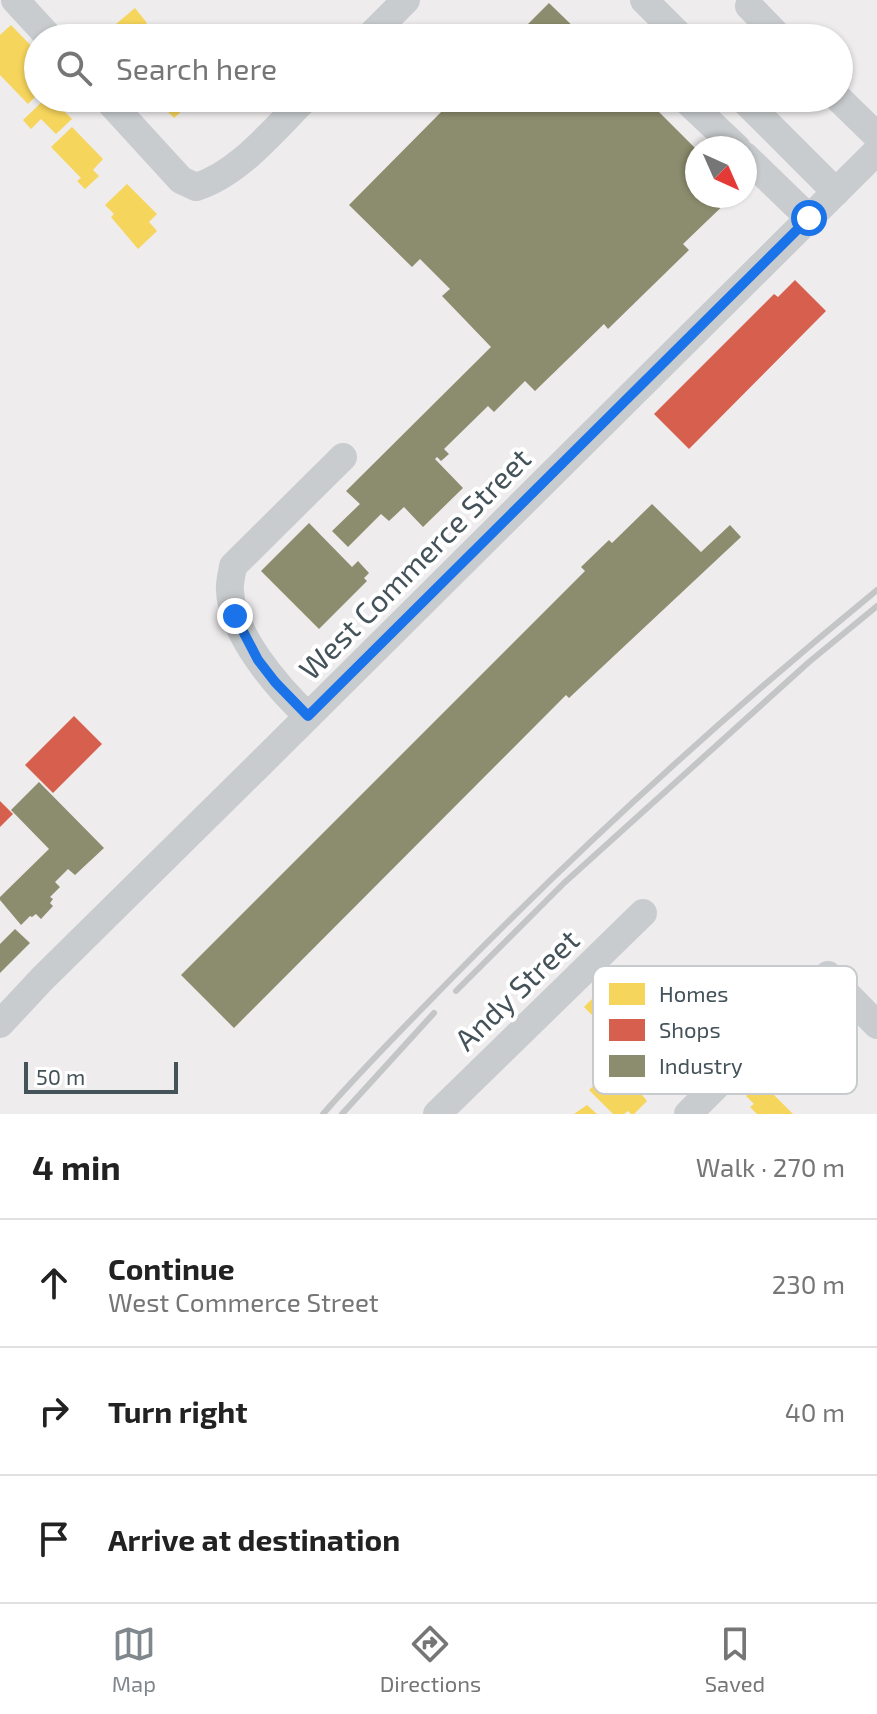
<!DOCTYPE html>
<meta charset="utf-8">
<style>
body{margin:0;font-family:"Exo 2",sans-serif;background:#f2f2f2;color:#222}
.compass{position:absolute;left:685px;top:136px;width:72px;height:72px;border-radius:50%;background:#fff;box-shadow:0 2px 6px #0004;rotate:135deg}
.scale{position:absolute;left:24px;bottom:20px;width:154px;box-sizing:border-box;padding-left:8px;border:4px solid #445259;border-top:0;font-size:22px;line-height:28px;white-space:nowrap;color:#445259;-webkit-text-stroke:6px #fff;paint-order:stroke}
.stop{position:absolute;width:24px;height:24px;margin:-18px;border:6px solid #1a73e8;border-radius:50%;background:#fff}
.stop.end{background:#1a73e8;border-color:#fff;box-shadow:0 2px 8px #0008}
.list{margin:0;padding:0;list-style:none}
h2{display:flex;justify-content:space-between;align-items:center;height:104px;margin:0;padding:0 32px;font-size:34px}
h2 small{font-size:26px;font-weight:400;color:#767676}
.list li{display:grid;grid-template-columns:52px 1fr auto;gap:24px;align-items:center;box-sizing:border-box;height:128px;padding:0 32px;border-top:2px solid #e0e0e0}
.list b{display:block;font-size:30px;white-space:nowrap}
.list p{margin:0;font-size:26px;white-space:nowrap;color:#767676}
.list em{font-size:26px;font-style:normal;color:#767676}
.icon{flex:none;width:44px;height:44px;fill:none;stroke:currentColor;stroke-width:2;stroke-linecap:round;stroke-linejoin:round}
.map{position:relative;flex:none;width:877px;height:1114px;overflow:hidden}
.search{position:absolute;background:#fff;box-shadow:0 2px 6px #0004;left:24px;right:24px;top:24px;height:88px;display:flex;align-items:center;gap:20px;box-sizing:border-box;padding:0 28px;border-radius:44px;color:#767676;font-size:30px}
.sheet{height:488px;background:#fff}
nav{display:flex;justify-content:space-around;align-items:center;box-sizing:border-box;height:112px;border-top:2px solid #e0e0e0;background:#fff;font-size:22px;color:#767676}
nav a{display:grid;justify-items:center;gap:4px}
nav .on{color:#80888d}
.map>svg:first-child{display:block}
</style>
<div class="map">
<svg width="877" height="1114" viewBox="0 0 877 1114">
<rect width="100%" height="100%" fill="#eeeced"/>
<!-- homes -->
<g fill="#f6d55c">
<polygon points="135,8 147,23 143,26 148,32 143,36 144,38 106,38 103,35"/>
<polygon points="11,25 38,53 38,94 28,104 0,75 0,35"/>
<polygon points="46,98 51,98 72,119 56,134 41,119 31,129 23,120"/>
<polygon points="161,98 189,98 192,102 174,118 166,110 164,112 158,105 163,100"/>
<polygon points="72,127 103,159 93,170 99,176 85,189 77,181 81,178 51,147"/>
<polygon points="127,184 157,214 149,222 157,231 138,249 111,217 114,214 105,205"/>
<polygon points="608,983 629,1004 605,1028 584,1007"/>
<polygon points="615,1065 644,1094 642,1095 647,1101 634,1114 631,1114 628,1111 624,1114 613,1114 589,1090"/>
<polygon points="761,1082 793,1114 757,1114 750,1107 754,1104 746,1096"/>
<polygon points="587,1105 597,1114 574,1114"/>
</g>
<!-- shops -->
<g fill="#d6604d">
<polygon points="795,280 826,311 689,449 654,414 774,294 778,297"/>
<polygon points="74,716 102,744 53,793 25,765"/>
<polygon points="0,801 13,814 0,827"/>
</g>
<!-- industry -->
<g fill="#8c8c6e">
<polygon points="549,3 585,38 514,38"/>
<polygon points="455,98 645,98 697,150 697,196 733,196 683,244 689,250 608,329 604,324 535,391 525,381 494,412 488,406 444,449 449,454 441,461 437,457 435,459 463,488 423,527 404,507 389,521 381,514 348,547 332,531 360,504 346,491 491,347 442,296 450,289 420,259 412,267 349,205"/>
<polygon points="652,504 701,552 730,525 741,537 569,698 566,695 234,1028 181,975 585,571 581,567 609,540 612,543"/>
<polygon points="309,523 352,567 358,561 369,573 364,578 367,581 319,629 261,571"/>
<polygon points="39,782 104,848 75,875 68,869 55,882 60,887 50,897 53,899 50,903 53,906 41,919 36,914 32,917 30,916 21,925 0,900 0,897 49,849 11,810"/>
<polygon points="15,929 30,943 0,973 0,944"/>
</g>
<g fill="none" stroke-linecap="round" stroke-linejoin="round">
<!-- minor -->
<g stroke="#c9ccce" stroke-width="28">
<polyline points="15,0 50,38"/>
<polyline points="644,0 682,38"/>
<polyline points="749,6 780,38"/>
<polyline points="368,38 406,0"/>
<path d="M106,98L181,180L196,187C239,174 274,129 306,98"/>
<polyline points="684,98 737,148"/>
<polyline points="742,98 836,192"/>
<polyline points="838,98 877,136"/>
<polyline points="745,156 809,218"/>
<path d="M308,716C278,688 232,635 230,591C229,583 232,574 233,566L343,457"/>
<polyline points="0,1024 42,979 260,764 877,151"/>
<polyline points="437,1114 643,913"/>
<polyline points="688,1114 828,975 877,1025"/>
</g>
<!-- rail -->
<g stroke="#c3c5c7" stroke-width="6">
<polyline points="456,991 564,883 809,662 877,606"/>
<path d="M323,1114C364,1067 408,1023 452,978C586,841 728,712 877,590"/>
<polyline points="342,1114 434,1013"/>
</g>
</g>
<g fill="none" stroke-linecap="round" stroke-linejoin="round">
<!-- route -->
<polyline stroke="#1a73e8" stroke-width="10" points="235,616 258,660 275,682 308,716 809,218"/>
</g>
<g text-anchor="middle" dominant-baseline="central" stroke-width="8" stroke-linejoin="round" paint-order="stroke">
<!-- street labels -->
<g font-size="30" fill="#445259" stroke="#fff">
<text transform="translate(414 563) rotate(-45)">West Commerce Street</text>
<text transform="translate(516 989) rotate(-44)">Andy Street</text>
</g>
</g>
<!-- legend -->
<rect x="593" y="966" width="264" height="128" rx="12" fill="#fff" stroke="#c7cbcd" stroke-width="2"/>
<rect x="609" y="983" width="36" height="22" fill="#f6d55c"/>
<rect x="609" y="1019" width="36" height="22" fill="#d6604d"/>
<rect x="609" y="1055" width="36" height="22" fill="#8c8c6e"/>
<g font-size="22" fill="#445259">
<text x="659" y="1002">Homes</text>
<text x="659" y="1038">Shops</text>
<text x="659" y="1074">Industry</text>
</g>
</svg>
<svg class="compass" viewBox="-18 -18 36 36"><path d="M0-13l5 13h-10z" fill="#e53935"/><path d="M0 13l5-13h-10z" fill="#767676"/></svg>
<div class="scale">50 m</div>
<div class="stop" style="left:809px;top:218px"></div>
<div class="stop end" style="left:235px;top:616px"></div>
<div class="search"><svg class="icon" aria-label="search" viewBox="0 0 24 24"><circle cx="10" cy="10" r="6"/><path d="M15 15l6 6"/></svg>Search here</div>
</div>
<section class="sheet">
<h2>4 min<small>Walk · 270 m</small></h2>
<ul class="list">
<li><svg class="icon" aria-label="ahead" viewBox="0 0 24 24"><path d="M12 20V5M6 11l6-6 6 6"/></svg><div><b>Continue</b><p>West Commerce Street</p></div><em>230 m</em></li>
<li><svg class="icon" aria-label="right" viewBox="0 0 24 24"><path d="M7 20v-9h11M14 6l5 5-5 5"/></svg><div><b>Turn right</b></div><em>40 m</em></li>
<li><svg class="icon" aria-label="arrive" viewBox="0 0 24 24"><path d="M6 21V4h12l-3 4 3 4H6"/></svg><div><b>Arrive at destination</b></div></li>
</ul>
</section>
<nav>
<a class="on"><svg class="icon" aria-label="map" viewBox="0 0 24 24"><path d="M3 6l6-2 6 2 6-2v14l-6 2-6-2-6 2zM9 4v14M15 6v14"/></svg>Map</a>
<a><svg class="icon" aria-label="directions" viewBox="0 0 24 24"><path d="M12 3l9 9-9 9-9-9zM9 14v-3h6M13 9l2 2-2 2"/></svg>Directions</a>
<a><svg class="icon" aria-label="saved" viewBox="0 0 24 24"><path d="M7 4h10v16l-5-4-5 4z"/></svg>Saved</a>
</nav>
